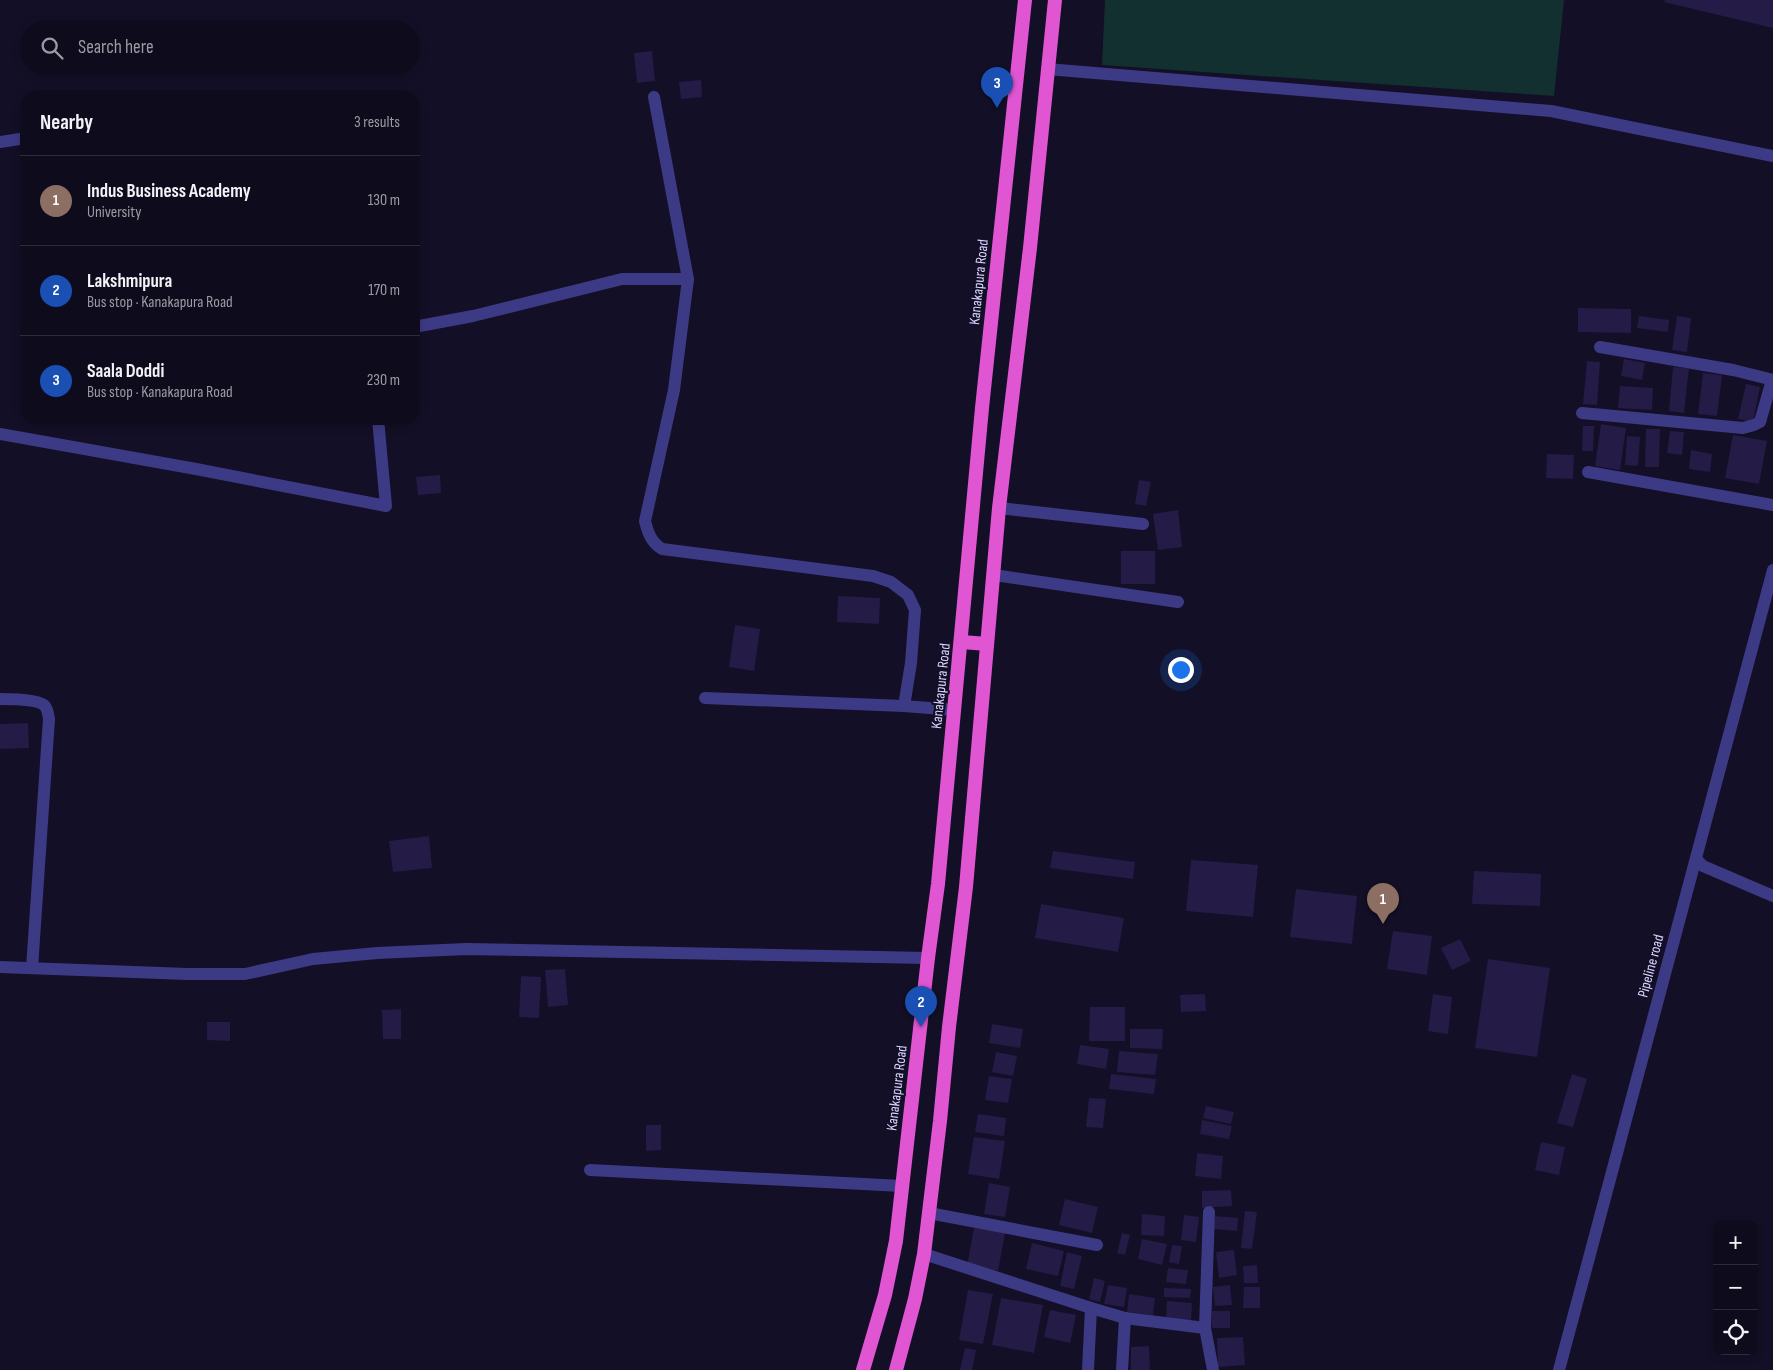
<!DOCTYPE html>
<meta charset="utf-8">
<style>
body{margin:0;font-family:"Sofia Sans Condensed",sans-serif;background:#1c1929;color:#f1f3f6}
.controls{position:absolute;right:15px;bottom:15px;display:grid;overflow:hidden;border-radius:10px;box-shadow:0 2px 8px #0003}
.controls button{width:45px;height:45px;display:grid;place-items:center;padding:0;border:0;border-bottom:1px solid #2e2b3b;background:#0e0b1c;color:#f1f3f6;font:25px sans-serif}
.you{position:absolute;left:1180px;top:669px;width:18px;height:18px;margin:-12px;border:4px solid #fff;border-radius:50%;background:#1a73e8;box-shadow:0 0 0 8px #1a73e833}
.badge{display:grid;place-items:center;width:32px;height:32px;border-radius:50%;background:#1a73e8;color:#fff;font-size:16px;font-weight:700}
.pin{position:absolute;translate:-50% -41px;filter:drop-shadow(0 1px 2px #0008)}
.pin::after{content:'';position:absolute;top:26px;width:18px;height:15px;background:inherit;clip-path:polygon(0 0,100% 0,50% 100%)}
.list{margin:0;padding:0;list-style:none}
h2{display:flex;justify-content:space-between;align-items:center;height:65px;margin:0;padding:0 20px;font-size:21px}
h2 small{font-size:16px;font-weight:400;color:#9b9ba3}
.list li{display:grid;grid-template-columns:32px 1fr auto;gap:15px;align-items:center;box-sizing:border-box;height:90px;padding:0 20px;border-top:1px solid #2e2b3b}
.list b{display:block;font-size:19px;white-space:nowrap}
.list p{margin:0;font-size:16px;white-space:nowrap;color:#9b9ba3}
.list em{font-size:16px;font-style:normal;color:#9b9ba3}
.icon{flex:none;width:28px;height:28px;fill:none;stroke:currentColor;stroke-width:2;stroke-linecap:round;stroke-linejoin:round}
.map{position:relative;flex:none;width:1773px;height:1370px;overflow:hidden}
.search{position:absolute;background:#0e0b1c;box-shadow:0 2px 8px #0003;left:20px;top:20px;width:400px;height:55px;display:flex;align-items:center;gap:12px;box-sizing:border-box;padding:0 18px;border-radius:28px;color:#9b9ba3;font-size:19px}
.panel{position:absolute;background:#0e0b1c;box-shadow:0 2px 8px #0003;left:20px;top:90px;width:400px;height:335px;border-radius:20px}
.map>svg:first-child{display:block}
</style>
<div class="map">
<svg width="1773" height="1370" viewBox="0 0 1773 1370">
<rect width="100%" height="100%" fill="#130f26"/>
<!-- green -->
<polygon fill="#12302f" points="1105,0 1564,0 1554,96 1102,65"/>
<!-- building -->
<g fill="#241b47">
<polygon points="1665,0 1773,0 1773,28 1664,2"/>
<polygon points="652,51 655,81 637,83 634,53"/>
<polygon points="701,80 702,97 681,99 679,82"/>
<polygon points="1578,308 1631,309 1631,333 1578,332"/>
<polygon points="1639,316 1669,320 1668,332 1637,328"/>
<polygon points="1677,316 1691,318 1687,352 1672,350"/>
<polygon points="1624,359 1645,363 1642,380 1621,376"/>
<polygon points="1587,361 1600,362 1597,405 1583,404"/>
<polygon points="1673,367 1689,368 1684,413 1669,411"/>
<polygon points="1703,373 1722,375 1717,416 1698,414"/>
<polygon points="1746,384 1760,387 1753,422 1738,419"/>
<polygon points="1620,386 1653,388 1652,410 1618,408"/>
<polygon points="1601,424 1626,428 1620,470 1595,466"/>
<polygon points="1583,426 1594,426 1593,451 1582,451"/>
<polygon points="1646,429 1660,429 1659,467 1645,467"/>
<polygon points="1670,431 1684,432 1682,455 1667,453"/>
<polygon points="1733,435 1767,441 1759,484 1725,478"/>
<polygon points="1627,436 1640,437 1638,466 1625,465"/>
<polygon points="1691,450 1712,454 1710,472 1689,469"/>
<polygon points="1547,454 1574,455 1573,479 1546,478"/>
<polygon points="440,475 441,493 418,495 416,477"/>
<polygon points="1139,480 1151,482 1146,506 1135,504"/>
<polygon points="1178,510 1182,547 1158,550 1153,514"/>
<rect x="1121" y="551" width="34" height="33"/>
<polygon points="838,596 880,598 879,624 837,622"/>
<polygon points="735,625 760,629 754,671 729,667"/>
<polygon points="28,723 29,748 0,749 0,724"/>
<polygon points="429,836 432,868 393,872 389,841"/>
<polygon points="1053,851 1135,862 1133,879 1050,868"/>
<polygon points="1191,860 1258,865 1253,917 1186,911"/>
<polygon points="1474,871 1541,874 1540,906 1472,904"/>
<polygon points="1296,889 1357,896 1352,944 1290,937"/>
<polygon points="1041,904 1124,918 1118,952 1035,938"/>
<polygon points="1393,931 1432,936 1427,975 1387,969"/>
<polygon points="1460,939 1471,961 1452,970 1441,948"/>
<polygon points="1488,959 1550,968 1537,1057 1475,1048"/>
<polygon points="565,969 568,1005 548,1007 545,970"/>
<polygon points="521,976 541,977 539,1018 519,1017"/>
<polygon points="1205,994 1206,1011 1181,1012 1180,995"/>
<polygon points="1433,994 1452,997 1448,1034 1428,1031"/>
<polygon points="1090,1007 1125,1007 1125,1041 1089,1041"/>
<polygon points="401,1009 401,1039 383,1039 382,1010"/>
<polygon points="207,1022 230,1022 230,1041 207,1040"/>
<polygon points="992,1024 1023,1029 1020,1048 989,1043"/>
<polygon points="1130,1029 1163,1029 1162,1049 1130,1048"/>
<polygon points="1080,1045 1109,1049 1106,1069 1077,1064"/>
<polygon points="1119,1051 1158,1054 1155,1075 1117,1072"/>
<polygon points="996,1052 1017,1056 1013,1076 992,1072"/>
<polygon points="1111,1074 1156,1079 1154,1094 1109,1089"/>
<polygon points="1572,1074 1587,1079 1573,1127 1557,1123"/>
<polygon points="989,1076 1012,1079 1008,1103 985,1100"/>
<polygon points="1089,1098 1106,1099 1103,1128 1086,1127"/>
<polygon points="1206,1106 1234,1112 1231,1124 1203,1118"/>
<polygon points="978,1114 1006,1118 1004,1136 975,1132"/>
<polygon points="1202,1120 1232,1126 1229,1139 1200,1134"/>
<polygon points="646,1125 661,1125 661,1150 646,1151"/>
<polygon points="974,1137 1005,1141 999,1179 968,1174"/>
<polygon points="1541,1142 1565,1147 1559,1175 1535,1170"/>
<polygon points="1197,1153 1223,1156 1221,1179 1195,1176"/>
<polygon points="989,1183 1010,1187 1005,1217 984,1214"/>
<polygon points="1231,1190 1232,1206 1202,1208 1202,1191"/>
<polygon points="1065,1199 1098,1207 1092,1233 1059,1225"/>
<polygon points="1245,1211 1257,1212 1252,1249 1241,1248"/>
<polygon points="1142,1214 1165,1216 1164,1236 1141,1235"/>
<polygon points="1184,1215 1199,1217 1196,1242 1181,1240"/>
<polygon points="1215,1216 1238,1218 1237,1231 1214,1229"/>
<polygon points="974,1228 1005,1233 998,1271 967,1266"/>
<polygon points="1122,1233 1130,1235 1125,1255 1117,1253"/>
<polygon points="1142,1239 1167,1244 1162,1265 1138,1259"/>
<polygon points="1032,1243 1064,1251 1058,1276 1026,1269"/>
<polygon points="1172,1245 1182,1246 1179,1264 1169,1262"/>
<polygon points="1234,1250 1237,1275 1219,1278 1216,1252"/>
<polygon points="1067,1252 1082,1256 1074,1289 1060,1286"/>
<polygon points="1257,1265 1258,1283 1244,1283 1243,1266"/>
<polygon points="1168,1268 1188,1270 1186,1284 1166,1282"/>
<polygon points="1094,1278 1105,1281 1100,1302 1089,1299"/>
<polygon points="1108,1285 1127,1288 1124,1307 1104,1304"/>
<polygon points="1230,1285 1232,1305 1215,1306 1213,1287"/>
<polygon points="1244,1287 1260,1287 1260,1308 1243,1308"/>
<polygon points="1164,1288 1191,1289 1190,1298 1164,1297"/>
<polygon points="968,1290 993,1294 983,1344 959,1340"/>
<polygon points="1129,1294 1155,1298 1153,1315 1127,1312"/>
<polygon points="1001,1298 1043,1305 1034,1353 992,1345"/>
<polygon points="1167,1301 1192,1303 1191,1322 1166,1321"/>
<polygon points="1050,1310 1076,1315 1070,1343 1044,1337"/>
<rect x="1212" y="1311" width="18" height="17"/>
<polygon points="1243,1337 1245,1365 1218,1367 1217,1338"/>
<polygon points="1149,1346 1150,1370 1131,1370 1131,1347"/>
<polygon points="965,1348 976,1350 972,1370 960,1370"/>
</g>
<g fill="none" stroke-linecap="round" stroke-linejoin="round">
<!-- minor -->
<g stroke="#3d3a85" stroke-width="12">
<polyline points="1047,69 1551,111 1773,156"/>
<polyline points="654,97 688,279"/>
<polyline points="0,142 26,138"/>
<path d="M414,327L473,316L622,279H688L674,390L645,521C648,533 651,542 662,549L873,576L891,582L908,595L915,610L911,663L904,706L955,710"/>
<polyline points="1600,347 1733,370 1773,380"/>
<polyline points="1582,413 1743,428 1754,425 1760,422 1772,380"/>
<polyline points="0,434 196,469 386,506 378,419"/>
<polyline points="1588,472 1773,505"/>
<polyline points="999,508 1143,524"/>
<polyline points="994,575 1178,602"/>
<polyline points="705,698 904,706"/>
<path d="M0,699C10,699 39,699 45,706C48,710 48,714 49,719L32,968"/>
<polyline points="1696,859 1703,866 1773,896"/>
<polyline points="0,967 187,974 245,974 313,959 377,953 466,949 928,958"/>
<polyline points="590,1170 902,1186"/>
<polyline points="1209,1212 1205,1328 1213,1370"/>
<polyline points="929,1213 1097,1245"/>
<polyline points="924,1254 1091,1308 1125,1318 1205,1328"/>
<polyline points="1088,1370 1091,1308"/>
<polyline points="1122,1370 1125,1318"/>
<polyline points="1559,1370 1773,570"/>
</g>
<!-- trunk -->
<g stroke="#e055d1" stroke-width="14">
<polyline points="962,642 987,644"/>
<polyline points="863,1370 885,1295 896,1241 928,958 938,884 982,408 1025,0"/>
<polyline points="896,1370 915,1299 924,1254 940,1121 949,1027 966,887 999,508 1030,248 1055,0"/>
</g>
</g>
<g text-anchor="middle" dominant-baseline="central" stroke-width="4.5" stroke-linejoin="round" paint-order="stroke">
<!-- street labels -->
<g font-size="15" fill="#d9d4ff" stroke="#130f26">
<text transform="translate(979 282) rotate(-84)">Kanakapura Road</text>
<text transform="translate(941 686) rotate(-84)">Kanakapura Road</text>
<text transform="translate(1651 966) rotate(-75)">Pipeline road</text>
<text transform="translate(897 1088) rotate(-83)">Kanakapura Road</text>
</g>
</g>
</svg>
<div class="controls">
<button>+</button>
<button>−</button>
<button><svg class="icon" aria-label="locate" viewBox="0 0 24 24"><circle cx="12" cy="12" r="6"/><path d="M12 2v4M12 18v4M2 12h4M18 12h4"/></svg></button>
</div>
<div class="you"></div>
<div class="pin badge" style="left:1383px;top:924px;background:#8d6e63">1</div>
<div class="pin badge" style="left:921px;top:1027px;background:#1a4fb4">2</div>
<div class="pin badge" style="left:997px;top:108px;background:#1a4fb4">3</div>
<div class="search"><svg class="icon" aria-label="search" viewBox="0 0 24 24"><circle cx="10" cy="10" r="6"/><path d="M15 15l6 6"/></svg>Search here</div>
<section class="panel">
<h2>Nearby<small>3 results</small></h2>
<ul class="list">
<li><span class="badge" style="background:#8d6e63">1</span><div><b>Indus Business Academy</b><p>University</p></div><em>130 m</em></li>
<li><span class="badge" style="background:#1a4fb4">2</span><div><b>Lakshmipura</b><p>Bus stop · Kanakapura Road</p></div><em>170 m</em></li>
<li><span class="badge" style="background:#1a4fb4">3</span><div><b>Saala Doddi</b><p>Bus stop · Kanakapura Road</p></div><em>230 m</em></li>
</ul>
</section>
</div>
